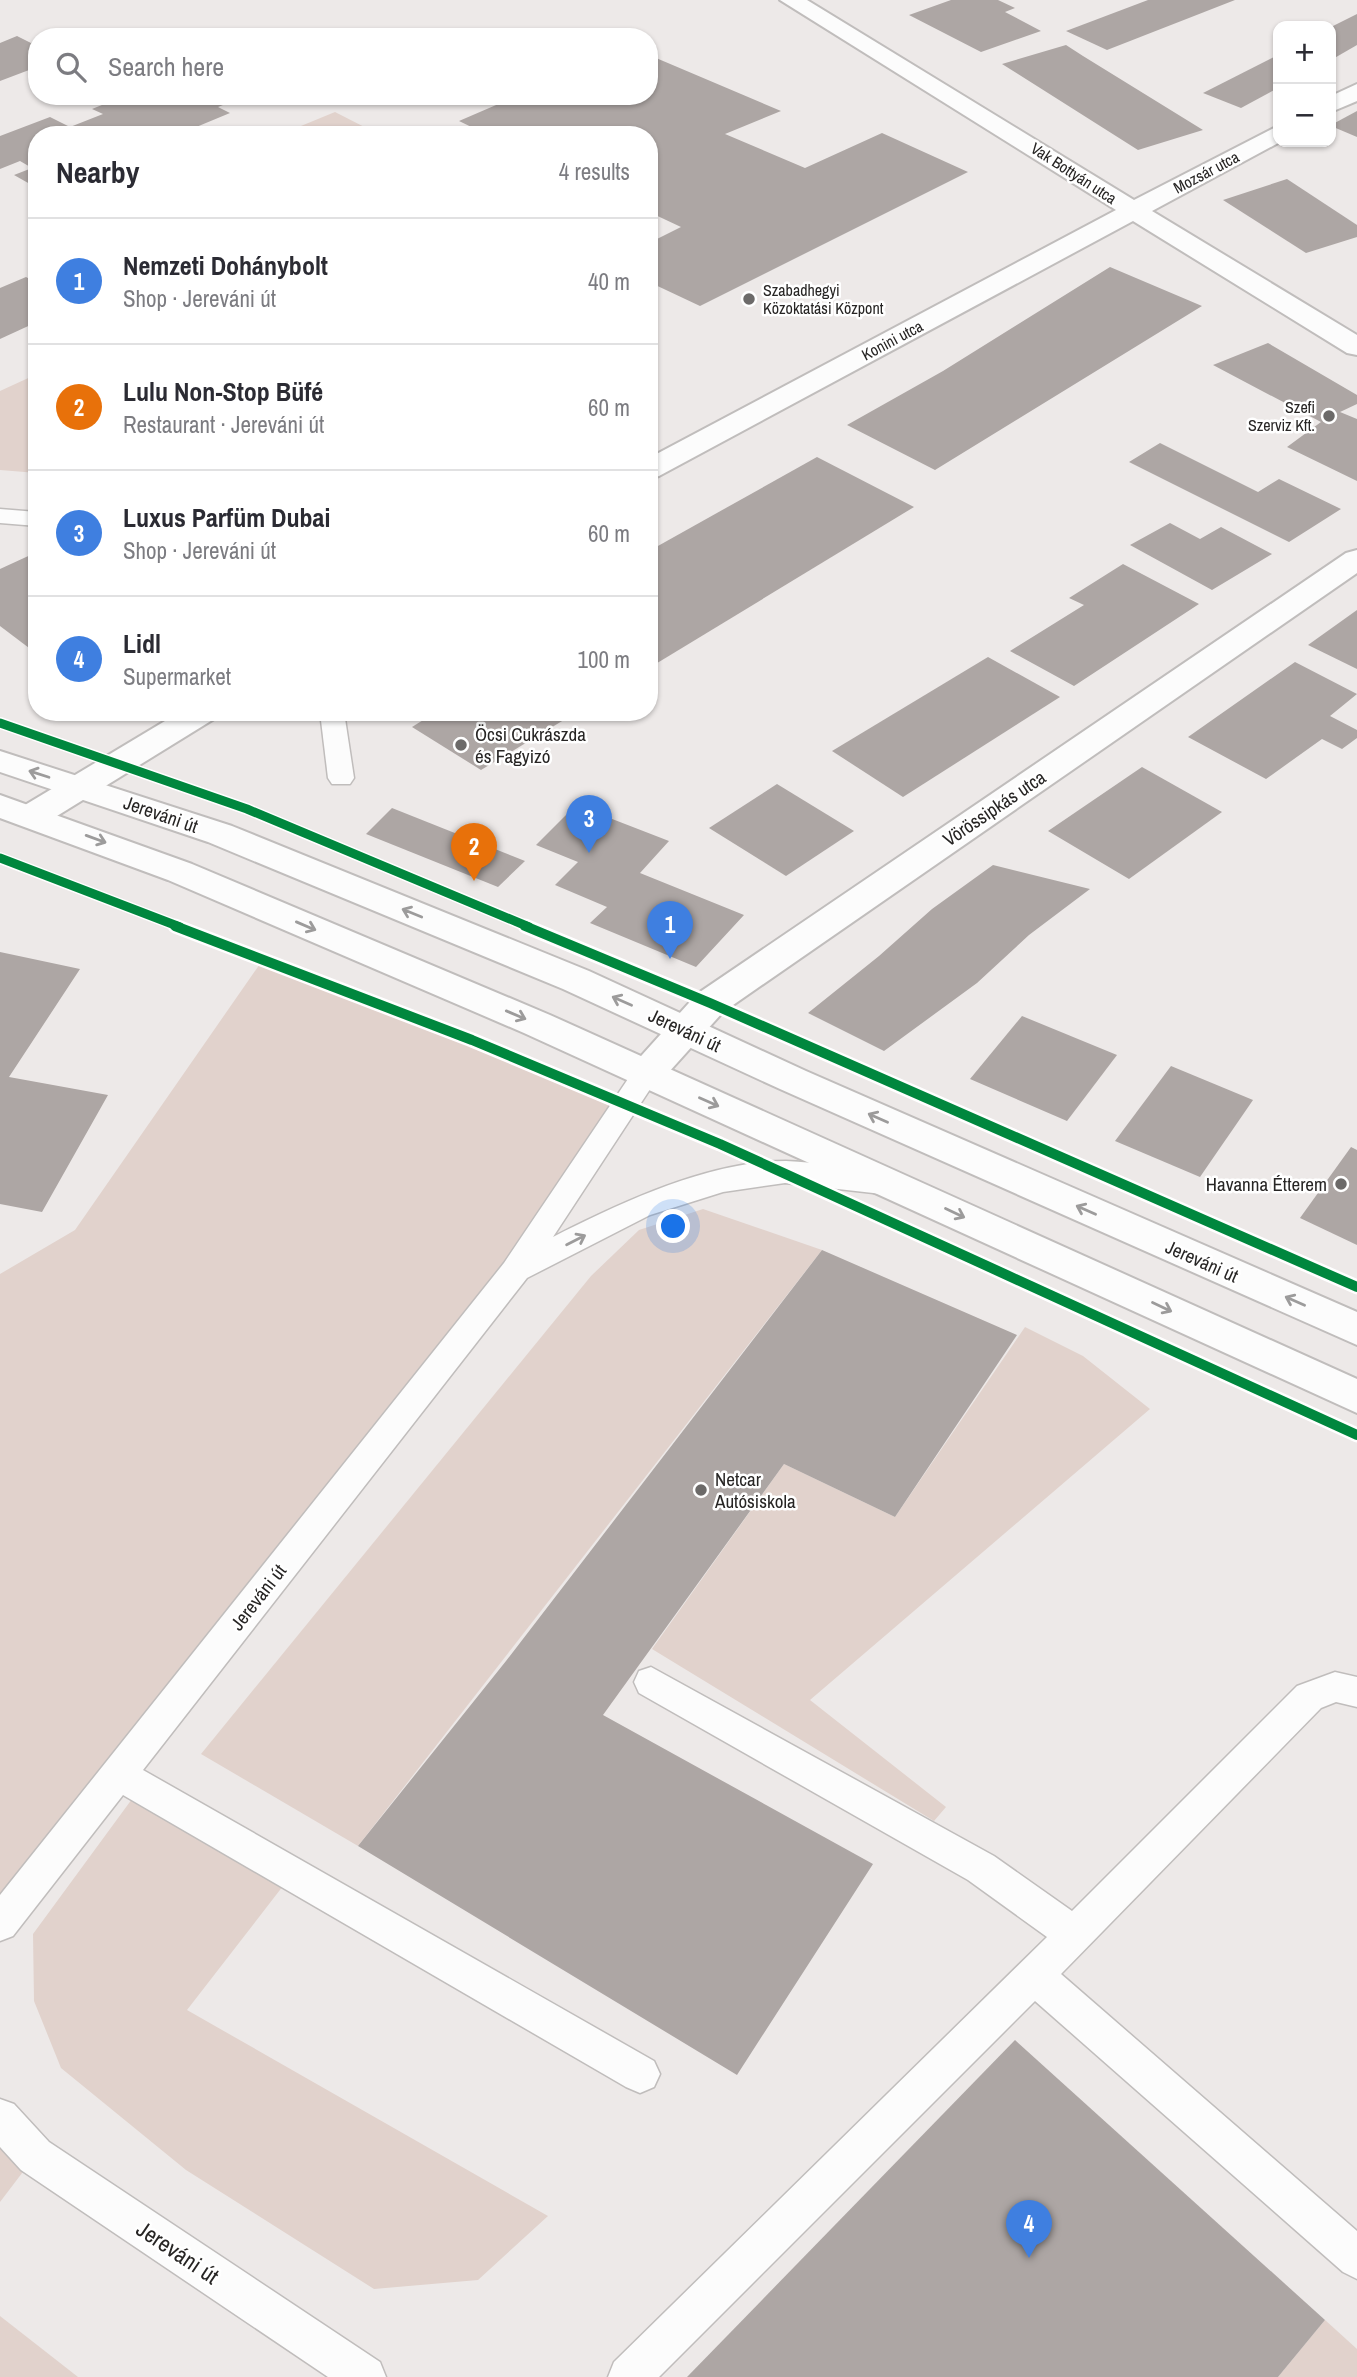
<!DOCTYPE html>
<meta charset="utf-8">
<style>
body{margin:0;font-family:"Archivo Narrow",sans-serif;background:#f7f7f7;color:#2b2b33}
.controls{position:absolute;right:21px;top:21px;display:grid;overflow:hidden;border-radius:14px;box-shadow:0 2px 5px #0004}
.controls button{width:63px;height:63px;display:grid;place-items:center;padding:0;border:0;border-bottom:2px solid #e1e1e2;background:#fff;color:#2b2b33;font:35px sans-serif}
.you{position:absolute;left:674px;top:1227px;width:24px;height:24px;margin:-18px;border:5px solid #fff;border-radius:50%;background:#1a73e8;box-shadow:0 0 0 10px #1a73e833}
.badge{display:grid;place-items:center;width:46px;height:46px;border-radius:50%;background:#6c6a69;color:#fff;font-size:23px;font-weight:700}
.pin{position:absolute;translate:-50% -58px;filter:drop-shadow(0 2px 4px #0008)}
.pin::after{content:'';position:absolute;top:37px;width:24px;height:21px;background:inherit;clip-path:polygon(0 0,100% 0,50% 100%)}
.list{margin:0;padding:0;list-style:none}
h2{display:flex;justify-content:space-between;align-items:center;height:91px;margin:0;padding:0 28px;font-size:30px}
h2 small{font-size:23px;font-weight:400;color:#7c7c81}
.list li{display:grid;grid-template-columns:46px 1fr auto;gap:21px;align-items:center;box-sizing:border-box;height:126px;padding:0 28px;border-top:2px solid #e1e1e2}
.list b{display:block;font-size:26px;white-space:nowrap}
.list p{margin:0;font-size:23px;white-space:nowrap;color:#7c7c81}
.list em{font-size:23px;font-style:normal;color:#7c7c81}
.icon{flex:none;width:38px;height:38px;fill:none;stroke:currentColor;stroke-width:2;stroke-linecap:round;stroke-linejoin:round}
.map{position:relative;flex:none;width:1357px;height:2377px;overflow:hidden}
.search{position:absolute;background:#fff;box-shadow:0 2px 5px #0004;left:28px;top:28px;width:630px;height:77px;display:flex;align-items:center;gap:18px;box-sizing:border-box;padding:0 24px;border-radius:28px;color:#7c7c81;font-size:26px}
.panel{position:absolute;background:#fff;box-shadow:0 2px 5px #0004;left:28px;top:126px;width:630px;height:595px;border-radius:28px}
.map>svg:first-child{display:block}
</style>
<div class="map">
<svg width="1357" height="2377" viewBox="0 0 1357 2377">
<rect width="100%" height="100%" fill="#ede9e8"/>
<!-- green -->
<g fill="#e1d2cc">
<polygon points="335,112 380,135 279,135"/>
<polygon points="37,374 37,473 0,470 0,391"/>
<polygon points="264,958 510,1058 630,1115 0,1924 0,1274 75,1230"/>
<polygon points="703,1209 822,1250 358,1846 201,1754 591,1276 639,1230"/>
<polygon points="1025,1327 1083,1356 1150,1409 810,1700 946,1807 934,1821 652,1649 784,1464 895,1517"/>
<polygon points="132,1799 283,1886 187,2010 548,2216 478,2280 374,2289 186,2170 61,2068 34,2001 33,1934"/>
<polygon points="0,2118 35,2156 0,2202"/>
<polygon points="0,2316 78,2377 0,2377"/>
<polygon points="1325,2320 1357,2349 1357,2377 1278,2377"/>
</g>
<!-- building -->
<g fill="#ada6a4">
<polygon points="951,0 998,0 1015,8 1005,12 1041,31 981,52 909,15"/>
<polygon points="1148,0 1235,0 1107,50 1066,31"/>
<polygon points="1357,14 1357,45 1331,60 1331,27"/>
<polygon points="17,36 31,43 37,41 37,67 0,81 0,43"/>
<polygon points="1066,45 1083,56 1203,130 1138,150 1002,64"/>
<polygon points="649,55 781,111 725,134 805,168 882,133 968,172 700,306 649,282 649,243 681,227 649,212 649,135 488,135 459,121 517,96 649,96"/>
<polygon points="1278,55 1278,88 1241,108 1203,93"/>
<polygon points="124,96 245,96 218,107 230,113 177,135 37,135 37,188 14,175 32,168 20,161 0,169 0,136 50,117 70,127 103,114 92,109"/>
<polygon points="1357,111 1357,137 1331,126 1331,125"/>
<polygon points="1287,179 1357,225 1357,237 1306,253 1223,200"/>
<polygon points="1110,267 1202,306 935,470 847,425 943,371"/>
<polygon points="26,277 37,283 37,322 0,339 0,288"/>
<polygon points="1268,343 1357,395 1357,404 1340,412 1357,419 1357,481 1287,447 1321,422 1213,365"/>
<polygon points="1160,443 1258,492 1279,479 1341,509 1289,542 1129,462"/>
<polygon points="817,457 914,507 649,668 649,551"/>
<polygon points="1170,523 1200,539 1221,527 1272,554 1212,590 1130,545"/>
<polygon points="37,552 37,654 0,626 0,569"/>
<polygon points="1123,564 1199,604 1074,686 1010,651 1084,605 1069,598"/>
<polygon points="1357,610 1357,669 1308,645"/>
<polygon points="988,657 1060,697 903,797 832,751"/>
<polygon points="1295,662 1357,694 1330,716 1357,730 1357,738 1342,749 1322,739 1266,779 1188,737"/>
<polygon points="436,712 577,712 481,770 412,727"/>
<polygon points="1142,767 1222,812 1129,879 1048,831"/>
<polygon points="777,784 854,831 786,876 709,828"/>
<polygon points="576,805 669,841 640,873 744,915 696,967 590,923 607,907 555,885 578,862 536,845"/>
<polygon points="392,808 525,861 498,887 366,834"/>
<polygon points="993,865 1090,889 1029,935 977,983 884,1051 808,1013 879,956 932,909"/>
<polygon points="0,952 80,969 9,1077 108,1095 42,1212 0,1204"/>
<polygon points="1022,1016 1117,1055 1067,1121 970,1079"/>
<polygon points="1171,1066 1253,1100 1200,1177 1115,1141"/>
<polygon points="1351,1147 1357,1150 1357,1245 1300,1218"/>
<polygon points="822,1250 1017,1335 895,1517 784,1464 603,1715 873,1864 737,2075 358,1846 506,1661"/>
<polygon points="1015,2040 1325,2320 1278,2377 687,2377"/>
</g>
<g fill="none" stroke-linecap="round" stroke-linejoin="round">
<!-- lane casing -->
<g stroke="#c0bdbc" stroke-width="3">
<g id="lane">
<polygon points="0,509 37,512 37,526 0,523"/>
<polygon points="320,712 344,712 354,778 350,784 332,784 328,778"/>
<path d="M646,1064L656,1067L660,1074L553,1237C620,1203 709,1161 786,1161C818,1162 851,1169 882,1172L892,1175L897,1183L892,1191L882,1194L785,1183L723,1192L650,1215L527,1278L143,1770L654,2061L660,2074L654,2087L640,2093L626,2087L123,1795L13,1936L0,1941V1895L504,1263L636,1067Z"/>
<polygon points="651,1667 994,1856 1072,1911 1297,1686 1335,1672 1357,1677 1357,1707 1336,1702 1321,1708 1061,1974 1357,2231 1357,2279 1343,2272 1035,2001 659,2377 608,2377 614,2362 1047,1937 968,1880 639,1693 634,1682 639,1671"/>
<polygon points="0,2099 14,2104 49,2142 380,2362 386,2377 328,2377 21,2170 0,2147"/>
</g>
</g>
<!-- street casing -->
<g stroke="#c0bdbc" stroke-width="4">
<g id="street">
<polygon points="780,0 807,0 1134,200 1278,126 1280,142 1152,211 1357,335 1357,355 1347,353 1133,221 659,476 649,479 649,458 1116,210"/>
<polygon points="1357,84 1357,101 1331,112 1331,96"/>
<polygon points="1357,550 1357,573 723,1012 659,1083 646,1087 633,1083 628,1074 633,1065 697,994 1346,553"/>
<polygon points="180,712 219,712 214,719 44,824 32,827 20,824 15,816 20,808"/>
</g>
</g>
<!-- secondary casing -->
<g stroke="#c0bdbc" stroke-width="4">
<g id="secondary">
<polygon points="0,751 232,826 589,971 806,1071 1357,1312 1357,1345 780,1089 563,989 208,842 0,772"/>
<polygon points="0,795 192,864 550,1015 1357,1379 1357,1413 524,1033 168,880 0,818"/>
</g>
</g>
<!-- lane -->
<use href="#lane" fill="#fcfcfc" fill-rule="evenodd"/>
<!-- street -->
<use href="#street" fill="#fcfcfc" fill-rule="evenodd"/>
<!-- secondary -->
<use href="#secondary" fill="#fcfcfc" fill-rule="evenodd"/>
<!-- cycleway-far1 casing -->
<g stroke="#fff" stroke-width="12">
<g id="cycleway-far1">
<polyline points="0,723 247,809 529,927"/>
<polyline points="0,858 180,927"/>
</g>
</g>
<!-- cycleway casing -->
<g stroke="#fff" stroke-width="15">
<g id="cycleway">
<polyline points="175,926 472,1040 720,1144 1357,1435"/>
<polyline points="525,926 710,1003 1357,1287"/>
</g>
</g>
<!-- cycleway-far1 -->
<use href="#cycleway-far1" stroke="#00873e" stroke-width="9"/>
<!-- cycleway -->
<use href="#cycleway" stroke="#00873e" stroke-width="10"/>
</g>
<!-- one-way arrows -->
<defs><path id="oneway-shaft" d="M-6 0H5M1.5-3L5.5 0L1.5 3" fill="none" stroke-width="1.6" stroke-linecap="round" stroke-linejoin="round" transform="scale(1.75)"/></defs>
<g stroke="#9c9b9b">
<use href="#oneway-shaft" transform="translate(39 774) rotate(-162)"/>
<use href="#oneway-shaft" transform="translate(96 839) rotate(20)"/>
<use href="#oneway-shaft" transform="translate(412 913) rotate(-158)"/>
<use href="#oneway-shaft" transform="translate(306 926) rotate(23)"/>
<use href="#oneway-shaft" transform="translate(622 1001) rotate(-156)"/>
<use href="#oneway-shaft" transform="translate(516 1015) rotate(23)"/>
<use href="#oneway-shaft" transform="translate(709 1102) rotate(24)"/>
<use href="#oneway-shaft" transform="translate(878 1118) rotate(-156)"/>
<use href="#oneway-shaft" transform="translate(1086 1210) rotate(-156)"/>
<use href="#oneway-shaft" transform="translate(955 1213) rotate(25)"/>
<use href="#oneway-shaft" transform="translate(576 1240) rotate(-27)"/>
<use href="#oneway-shaft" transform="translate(1295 1301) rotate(-156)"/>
<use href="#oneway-shaft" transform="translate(1162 1307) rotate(25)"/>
</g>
<!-- markers -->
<g fill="#6c6a69" stroke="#fff" stroke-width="2.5">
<circle cx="749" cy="299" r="7"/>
<circle cx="1329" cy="416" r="7"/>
<circle cx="461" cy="745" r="7"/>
<circle cx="1341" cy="1184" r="7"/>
<circle cx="701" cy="1490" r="7"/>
</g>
<g text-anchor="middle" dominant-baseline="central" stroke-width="5" stroke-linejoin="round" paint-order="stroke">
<!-- far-street labels -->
<g font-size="16" fill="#272524" stroke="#fff">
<text transform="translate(1206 172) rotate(-28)">Mozsár utca</text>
<text transform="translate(1074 173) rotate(33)">Vak Bottyán utca</text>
<text transform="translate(892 340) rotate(-28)">Konini utca</text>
</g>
<!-- far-poi labels -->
<g font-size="16" fill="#272524" stroke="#fff" text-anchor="start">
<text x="763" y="290">Szabadhegyi<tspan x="763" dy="18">Közoktatási Központ</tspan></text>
<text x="1315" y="407" text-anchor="end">Szefi<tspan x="1315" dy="18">Szerviz Kft.</tspan></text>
</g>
<!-- poi labels -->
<g font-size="19" fill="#272524" stroke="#fff" text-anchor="start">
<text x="475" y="734">Öcsi Cukrászda<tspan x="475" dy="22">és Fagyizó</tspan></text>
<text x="1327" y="1184" text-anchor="end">Havanna Étterem</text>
<text x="715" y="1479">Netcar<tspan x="715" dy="22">Autósiskola</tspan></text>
</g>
<!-- street labels -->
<g font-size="19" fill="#272524" stroke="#fff">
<text transform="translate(994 808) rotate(-34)">Vörössipkás utca</text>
<text transform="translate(161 814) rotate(19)">Jereváni út</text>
<text transform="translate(685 1030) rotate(25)">Jereváni út</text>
<text transform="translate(1202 1261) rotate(24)">Jereváni út</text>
<text transform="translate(258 1597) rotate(-52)">Jereváni út</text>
</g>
<!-- near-street labels -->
<g font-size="23" fill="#272524" stroke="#fff">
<text transform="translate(178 2252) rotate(34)">Jereváni út</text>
</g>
</g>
</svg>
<div class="controls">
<button>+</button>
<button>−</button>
</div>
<div class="you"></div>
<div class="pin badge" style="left:670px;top:959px;background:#3f7fe0">1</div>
<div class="pin badge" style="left:474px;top:881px;background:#e8710a">2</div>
<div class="pin badge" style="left:589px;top:853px;background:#3f7fe0">3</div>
<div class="pin badge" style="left:1029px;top:2258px;background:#3f7fe0">4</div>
<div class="search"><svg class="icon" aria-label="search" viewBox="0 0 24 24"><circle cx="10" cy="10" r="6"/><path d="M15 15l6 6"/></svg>Search here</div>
<section class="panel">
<h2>Nearby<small>4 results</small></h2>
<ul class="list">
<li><span class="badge" style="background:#3f7fe0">1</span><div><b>Nemzeti Dohánybolt</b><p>Shop · Jereváni út</p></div><em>40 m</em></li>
<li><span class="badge" style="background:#e8710a">2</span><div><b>Lulu Non-Stop Büfé</b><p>Restaurant · Jereváni út</p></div><em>60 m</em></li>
<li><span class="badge" style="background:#3f7fe0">3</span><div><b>Luxus Parfüm Dubai</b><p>Shop · Jereváni út</p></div><em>60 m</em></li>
<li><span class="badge" style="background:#3f7fe0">4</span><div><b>Lidl</b><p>Supermarket</p></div><em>100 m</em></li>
</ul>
</section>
</div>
